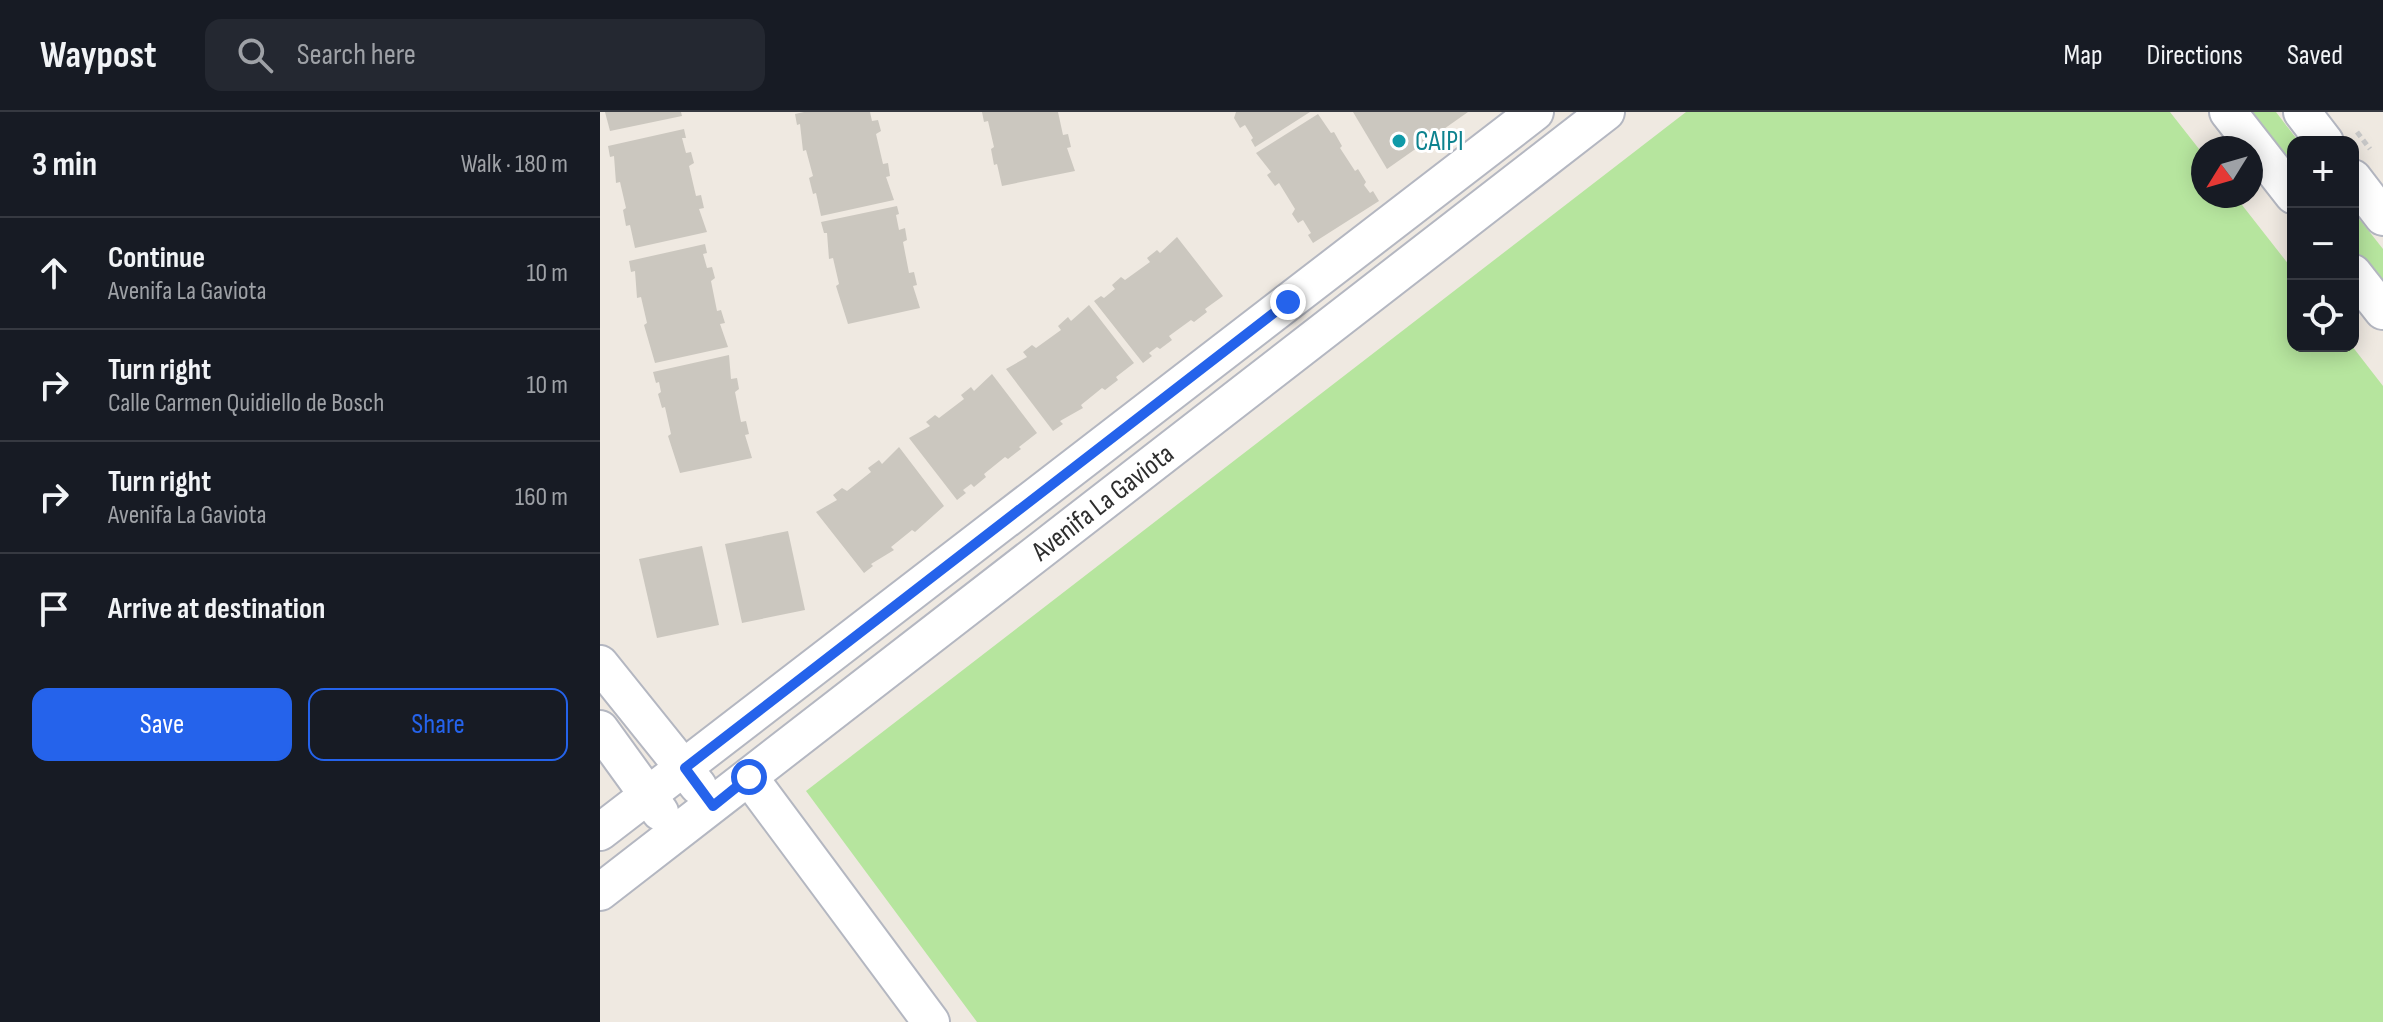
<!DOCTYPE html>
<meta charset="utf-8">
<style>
body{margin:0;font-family:"Sofia Sans Condensed",sans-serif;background:#242831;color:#f1f3f6}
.controls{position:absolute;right:24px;top:24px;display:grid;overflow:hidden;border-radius:16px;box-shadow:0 4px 20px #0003}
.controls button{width:72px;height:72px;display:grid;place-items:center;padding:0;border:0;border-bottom:2px solid #363941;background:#171b24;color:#f1f3f6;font:40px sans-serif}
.compass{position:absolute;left:1591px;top:24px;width:72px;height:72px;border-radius:50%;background:#171b24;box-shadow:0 4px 20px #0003;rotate:233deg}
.stop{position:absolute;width:24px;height:24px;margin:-18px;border:6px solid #2563eb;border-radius:50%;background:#fff}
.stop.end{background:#2563eb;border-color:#fff;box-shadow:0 2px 8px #0008}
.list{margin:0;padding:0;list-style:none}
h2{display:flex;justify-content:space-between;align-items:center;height:104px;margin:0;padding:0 32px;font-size:34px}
h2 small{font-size:26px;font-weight:400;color:#9ea1a6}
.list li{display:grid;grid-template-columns:52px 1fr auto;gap:24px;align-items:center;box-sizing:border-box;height:112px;padding:0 32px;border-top:2px solid #363941}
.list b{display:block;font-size:30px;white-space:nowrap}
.list p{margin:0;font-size:26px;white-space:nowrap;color:#9ea1a6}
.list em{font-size:26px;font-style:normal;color:#9ea1a6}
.actions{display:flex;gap:16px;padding:24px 32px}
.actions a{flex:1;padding:18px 0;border:2px solid #2563eb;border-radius:16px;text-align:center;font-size:28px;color:#2563eb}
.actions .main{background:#2563eb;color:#fff}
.icon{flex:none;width:44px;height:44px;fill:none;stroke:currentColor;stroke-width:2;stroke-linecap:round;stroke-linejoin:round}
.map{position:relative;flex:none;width:1783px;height:910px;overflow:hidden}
header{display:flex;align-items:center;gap:48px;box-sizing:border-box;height:112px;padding:0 40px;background:#171b24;border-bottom:2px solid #363941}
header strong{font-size:38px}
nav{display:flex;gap:44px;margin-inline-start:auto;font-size:28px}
.search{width:560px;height:72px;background:#242831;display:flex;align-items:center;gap:20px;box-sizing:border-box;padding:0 28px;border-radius:16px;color:#9ea1a6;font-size:30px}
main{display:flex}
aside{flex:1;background:#171b24}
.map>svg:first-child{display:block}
</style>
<header>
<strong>Waypost</strong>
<div class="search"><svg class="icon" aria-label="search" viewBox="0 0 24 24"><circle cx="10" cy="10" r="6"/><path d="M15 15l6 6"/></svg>Search here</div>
<nav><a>Map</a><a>Directions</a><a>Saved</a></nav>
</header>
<main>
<aside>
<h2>3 min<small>Walk · 180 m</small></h2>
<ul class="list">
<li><svg class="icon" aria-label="ahead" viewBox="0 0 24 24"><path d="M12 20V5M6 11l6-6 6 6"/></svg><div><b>Continue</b><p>Avenifa La Gaviota</p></div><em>10 m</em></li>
<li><svg class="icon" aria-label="right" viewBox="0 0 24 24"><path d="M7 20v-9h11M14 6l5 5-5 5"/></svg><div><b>Turn right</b><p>Calle Carmen Quidiello de Bosch</p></div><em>10 m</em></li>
<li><svg class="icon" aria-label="right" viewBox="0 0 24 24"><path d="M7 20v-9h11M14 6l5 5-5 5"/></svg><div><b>Turn right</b><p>Avenifa La Gaviota</p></div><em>160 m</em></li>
<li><svg class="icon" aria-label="arrive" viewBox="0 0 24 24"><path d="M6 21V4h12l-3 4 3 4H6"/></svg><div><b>Arrive at destination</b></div></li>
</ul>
<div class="actions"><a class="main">Save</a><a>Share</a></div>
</aside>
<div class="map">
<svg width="1783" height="910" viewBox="0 0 1783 910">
<rect width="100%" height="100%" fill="#efe9e1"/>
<!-- green -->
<g fill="#b6e59e">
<polygon points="1086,0 1570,0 1603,42 1603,84 1635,84 1693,158 1693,234 1752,234 1783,274 1783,910 377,910 206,679"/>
<polygon points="1648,0 1676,0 1699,30 1693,30 1693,59"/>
<polygon points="1753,99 1783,137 1783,175 1753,136"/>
</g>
<!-- building -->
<g fill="#cbc7bf">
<polygon points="5,0 81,0 82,4 10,19"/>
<polygon points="204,0 270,0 272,9 278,8 281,19 276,22 283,52 288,51 290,64 286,65 294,88 221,104 216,81 213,82 209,66 213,64 206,38 203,39 200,12 197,13 195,2"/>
<polygon points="382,0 458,0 463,23 468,22 471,35 467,36 475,59 402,74 397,52 394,53 391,37 394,35 388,9 384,10"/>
<polygon points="636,0 710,0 655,35 651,28 653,26 645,13 640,16 634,6"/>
<polygon points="753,0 868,0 787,57"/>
<polygon points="718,2 731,21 734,20 742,34 740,36 755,59 758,57 766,70 764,73 770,81 773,79 779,89 713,131 708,123 711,121 703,108 698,111 692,102 695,97 679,71 675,74 667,63 671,60 656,41"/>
<polygon points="84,17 86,26 82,26 86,41 91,40 94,51 89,54 96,84 101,83 104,96 99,97 107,120 35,136 30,113 26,114 23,98 26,96 20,70 16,71 14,44 10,45 8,34"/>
<polygon points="297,94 299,102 296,103 299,118 305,116 307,128 303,130 309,161 314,160 317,173 313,174 320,196 248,212 236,174 239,172 233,146 229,147 227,121 224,121 221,110"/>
<polygon points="577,125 623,184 605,197 607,200 594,210 591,208 569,224 572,228 560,237 557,235 549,241 552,244 543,251 494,189 501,184 504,186 515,177 512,173 521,165 525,168 550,150 547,146 557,138 560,141"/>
<polygon points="105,132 107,141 103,142 107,156 112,155 115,166 111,169 117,199 121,198 125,211 120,212 128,235 55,251 44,213 47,211 41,185 37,186 35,159 31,160 29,149"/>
<polygon points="489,193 534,251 516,265 518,268 505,278 502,276 481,293 483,296 460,309 463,312 453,319 406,257 427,245 423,240 432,233 436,236 461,218 458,214 468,205 471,209"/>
<polygon points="129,243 131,267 137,266 139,277 135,280 141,310 146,309 149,322 145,323 152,346 80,361 68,324 71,322 65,295 62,296 58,282 61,280 59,270 56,271 53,260"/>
<polygon points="392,262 437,321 419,335 421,337 408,347 405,345 384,362 386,365 374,375 371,372 363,378 366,381 357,388 309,326 330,314 326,310 335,303 339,306 364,287 361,283 371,275 374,279"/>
<polygon points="299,335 344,394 315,420 312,418 291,435 294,438 271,452 273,454 264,461 216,400 237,388 233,383 242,376 247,379 271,360 268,356 279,348 282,352"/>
<polygon points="188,419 205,498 142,511 125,432"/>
<polygon points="102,434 119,513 57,526 39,447"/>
</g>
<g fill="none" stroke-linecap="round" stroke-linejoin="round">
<!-- minor casing -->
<g stroke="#b4b7c1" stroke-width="40">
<g id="minor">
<polyline points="1628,0 1693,83"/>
<polyline points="1702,0 1725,30"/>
<polyline points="1753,66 1783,105"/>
<polyline points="1753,161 1783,199"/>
<polyline points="0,552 98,674"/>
<polyline points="0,617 60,700"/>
<polyline points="149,665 331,910"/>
<polyline points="0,720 935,0"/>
<path id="s1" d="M0,780L1006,0"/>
</g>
</g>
<!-- path -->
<polyline stroke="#c9c9c9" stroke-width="5" stroke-dasharray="6 4" stroke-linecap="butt" points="1757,20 1770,37"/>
<!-- minor -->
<use href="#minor" stroke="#fff" stroke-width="36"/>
</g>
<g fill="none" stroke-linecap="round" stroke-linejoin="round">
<!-- route -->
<polyline stroke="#2563eb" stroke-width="10" points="149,665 113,694 85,656 688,190"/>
</g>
<!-- markers -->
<circle fill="#0f9aa8" stroke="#fff" stroke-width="3" cx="799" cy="29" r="8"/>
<g text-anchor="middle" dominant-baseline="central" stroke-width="6" stroke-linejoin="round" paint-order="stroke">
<!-- culture labels -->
<g font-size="28" fill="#0d838f" stroke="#fff" text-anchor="start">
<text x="815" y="29">CAIPI</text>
</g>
<!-- street labels -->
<g font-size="28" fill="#2e2e2e" stroke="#fff">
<text stroke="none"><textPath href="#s1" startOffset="636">Avenifa La Gaviota</textPath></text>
</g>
</g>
</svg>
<div class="controls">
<button>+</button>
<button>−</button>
<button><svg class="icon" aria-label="locate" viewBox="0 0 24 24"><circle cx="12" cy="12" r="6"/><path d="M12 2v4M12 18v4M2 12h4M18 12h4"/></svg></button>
</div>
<svg class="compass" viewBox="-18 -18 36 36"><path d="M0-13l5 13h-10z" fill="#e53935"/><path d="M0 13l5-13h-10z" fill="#9ea1a6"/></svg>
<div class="stop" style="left:149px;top:665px"></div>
<div class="stop end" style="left:688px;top:190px"></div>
</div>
</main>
